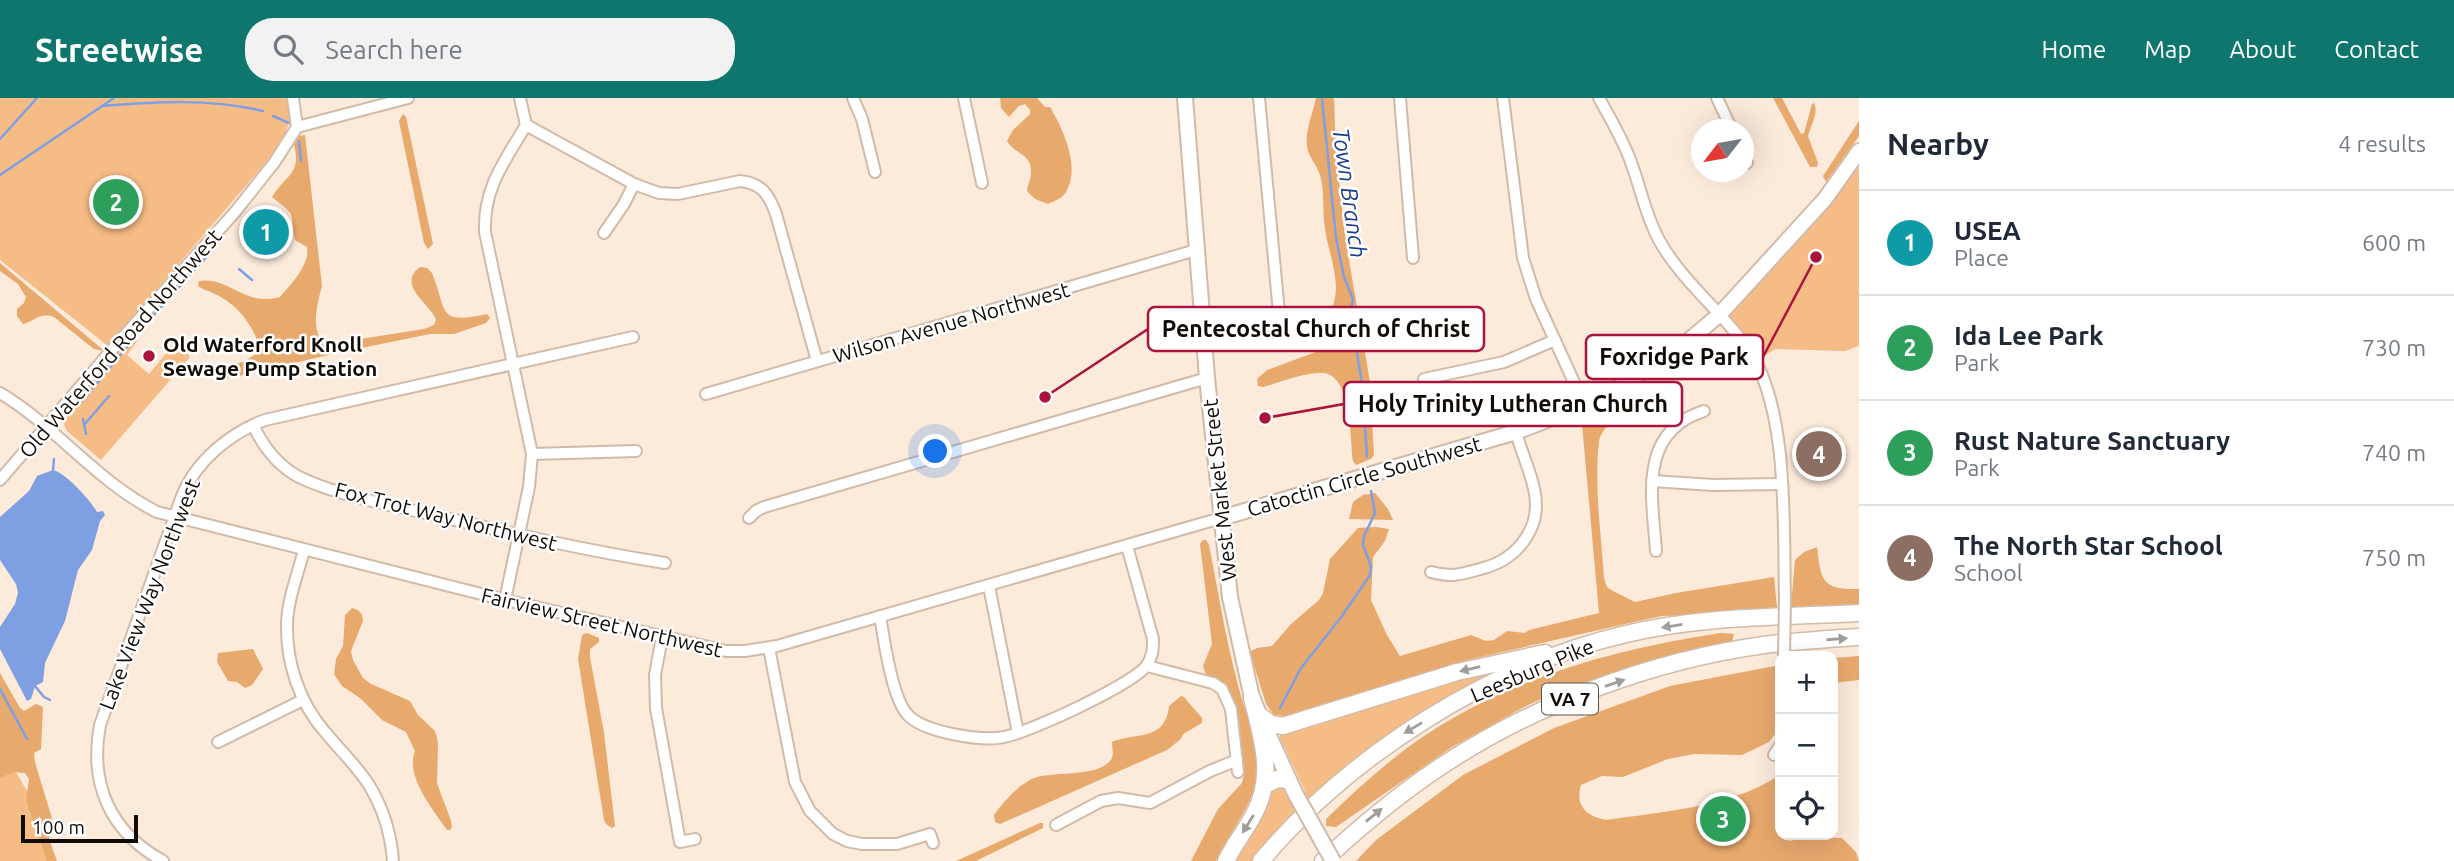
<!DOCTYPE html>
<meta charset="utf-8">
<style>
body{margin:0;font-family:Ubuntu,sans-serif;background:#f2f2f3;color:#1f2937}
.controls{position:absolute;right:21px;bottom:21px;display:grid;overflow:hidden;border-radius:14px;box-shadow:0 7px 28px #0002}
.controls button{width:63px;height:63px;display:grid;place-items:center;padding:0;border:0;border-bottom:2px solid #e0e1e3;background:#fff;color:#1f2937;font:35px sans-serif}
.compass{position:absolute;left:1691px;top:21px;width:63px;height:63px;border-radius:50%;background:#fff;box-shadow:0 7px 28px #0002;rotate:239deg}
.scale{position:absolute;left:21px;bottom:18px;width:117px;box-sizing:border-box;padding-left:7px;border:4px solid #120b05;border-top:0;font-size:19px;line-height:24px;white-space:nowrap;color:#120b05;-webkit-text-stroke:5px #fff;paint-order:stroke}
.you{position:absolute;left:936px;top:354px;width:24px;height:24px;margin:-18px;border:5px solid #fff;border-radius:50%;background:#1a73e8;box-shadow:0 0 0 10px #1a73e833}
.badge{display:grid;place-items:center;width:46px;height:46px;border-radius:50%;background:#0f766e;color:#fff;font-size:23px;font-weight:700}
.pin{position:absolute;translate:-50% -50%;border:4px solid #fff;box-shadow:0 2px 7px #0006}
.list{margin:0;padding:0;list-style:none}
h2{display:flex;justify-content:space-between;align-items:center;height:91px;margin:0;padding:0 28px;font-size:30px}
h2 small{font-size:23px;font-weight:400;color:#747a83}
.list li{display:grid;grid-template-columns:46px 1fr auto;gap:21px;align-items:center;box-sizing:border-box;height:105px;padding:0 28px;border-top:2px solid #e0e1e3}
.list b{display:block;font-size:26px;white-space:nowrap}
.list p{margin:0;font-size:23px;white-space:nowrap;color:#747a83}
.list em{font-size:23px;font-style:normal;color:#747a83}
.icon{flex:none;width:38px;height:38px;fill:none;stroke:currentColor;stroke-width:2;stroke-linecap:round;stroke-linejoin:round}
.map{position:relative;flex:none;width:1859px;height:763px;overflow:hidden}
header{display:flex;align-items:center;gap:42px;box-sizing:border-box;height:98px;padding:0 35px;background:#0f766e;color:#fff}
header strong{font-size:33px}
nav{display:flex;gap:38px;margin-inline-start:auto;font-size:24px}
.search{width:490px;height:63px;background:#f2f2f3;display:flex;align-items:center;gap:18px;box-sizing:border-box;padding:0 24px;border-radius:28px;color:#747a83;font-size:26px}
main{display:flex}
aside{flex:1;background:#fff}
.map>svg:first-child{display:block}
</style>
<header>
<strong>Streetwise</strong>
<div class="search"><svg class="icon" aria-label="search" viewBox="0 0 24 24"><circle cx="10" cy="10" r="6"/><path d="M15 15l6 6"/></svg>Search here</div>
<nav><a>Home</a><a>Map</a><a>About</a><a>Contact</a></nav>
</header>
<main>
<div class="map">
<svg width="1859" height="763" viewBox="0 0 1859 763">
<rect width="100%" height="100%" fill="#fceadb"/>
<!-- green -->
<g fill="#f6bc85">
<polygon points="0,0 289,0 291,19 281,47 108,248 0,162"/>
<polygon points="1851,65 1859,71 1859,248 1845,253 1776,251 1755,263 1720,216"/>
<polygon points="132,240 137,241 137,243 127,257 149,276 177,242 190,259 101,362 67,333 62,322 127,242"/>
<path d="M1506,569C1405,620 1322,673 1252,763H1231L1270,662L1289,703L1305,693L1280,640V634L1432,586Z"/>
<polygon points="0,646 32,702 56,763 0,763"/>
</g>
<!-- forest -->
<g fill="#e8a96d">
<path d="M1000,0H1037L1045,9H1050C1063,31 1081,69 1066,94C1063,100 1054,103 1048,106L1035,101L1027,93C1027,87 1031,82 1031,76C1033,56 1014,56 1007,43L1013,32L1030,16V12L1025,6L1019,8L1009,19L1001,10Z"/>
<path d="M1316,0H1334L1336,56L1346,145L1370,284L1374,357L1371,361L1356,367L1353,363C1350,341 1352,277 1323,275C1304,274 1281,284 1263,289L1258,288L1257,281L1267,272L1329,249L1332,245L1335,234L1322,223C1349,198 1329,161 1325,131C1322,113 1325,94 1320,77C1317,67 1308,59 1307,48C1305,32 1313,15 1316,0Z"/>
<path d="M1773,0H1782L1801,36L1804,35L1812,6L1814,5C1819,14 1811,27 1808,38L1818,65L1817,69H1810Z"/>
<polygon points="403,16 406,19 433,146 428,151 424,145 399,23"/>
<polygon points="1859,23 1859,38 1826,84 1823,78"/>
<path d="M305,37L322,188C316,210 310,233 327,251L354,242L424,231L434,227L436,222C433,208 395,187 420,169L427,170L432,175C448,214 436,227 487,216L490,220L486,225L454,236H430L337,255L226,281L221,278L220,275L222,270L243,264L261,253C254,228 238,206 213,195C207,192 203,192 198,188L199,183C229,178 244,209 280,199C291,186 310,167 307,149L295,142C289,113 299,120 272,99C285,77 302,76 294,47L299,38Z"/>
<path d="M0,165L102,251L103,253L94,251L54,219C40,214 35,223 23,226L17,218V211L24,205L26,199L18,186L0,173Z"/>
<path d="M1606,312L1611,315C1612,328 1601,331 1599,343C1594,388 1601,435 1604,480L1607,489L1613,493L1635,504L1676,495L1774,479L1777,509L1704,517L1662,518L1634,524L1463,563L1284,618L1274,617L1266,606L1252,561L1251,553L1257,550L1272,548L1291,526L1319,502L1323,495L1330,461L1358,430L1376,429L1389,431L1385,443L1373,459L1371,502L1387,537L1400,558L1471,537L1486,543L1494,542L1507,533L1525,535L1529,532L1599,515L1582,326Z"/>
<polygon points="1375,395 1388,411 1393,422 1349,421 1353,404 1363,397"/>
<path d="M1203,442H1206L1209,447C1218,492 1225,538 1237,583C1245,617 1261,647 1256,682C1253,707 1227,738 1216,763H1191L1218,711L1242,685L1244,676C1242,642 1239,593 1206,576L1203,568L1212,546L1200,446Z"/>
<path d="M1817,449C1821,483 1822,492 1859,491V506L1791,509L1795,462L1804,454Z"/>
<path d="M352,510L358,512L362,517L363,523L351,553L353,562L363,580L371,586L410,603L418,617L435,633L438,644L437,685L451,723L452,729L450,732H447C433,711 405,679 415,653L406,634L382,622L360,600L342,588L334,576L336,561L343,548L345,517Z"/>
<polygon points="587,535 599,540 599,544 590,551 590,559 604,635 615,728 612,730 606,726 604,722 578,561 582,537"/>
<path d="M1721,535L1734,536L1732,543L1648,563L1559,593L1526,608L1452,649L1336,729L1326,728V721C1353,695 1381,669 1411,647C1502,582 1612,551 1721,535Z"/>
<polygon points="253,551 263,571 252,587 245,590 237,584 228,583 217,564 218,555"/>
<polygon points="1859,558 1859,582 1833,585 1833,560"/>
<path d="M1780,567L1779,631L1769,644L1742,657L1694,656L1668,661L1623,679L1602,678L1581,687C1575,708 1586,718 1606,722C1660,714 1732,709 1778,678L1780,679V737H1791L1789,743L1809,739L1842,740L1856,754L1859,763H1356L1376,742L1463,677L1554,630L1670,588Z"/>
<polygon points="0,575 20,610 24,613 36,606 43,609 41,651 34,655 35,664 53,724 47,736 51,735 49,741 57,763 47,763 26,702 29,681 25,675 14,674 0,680"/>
<path d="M1181,598L1184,599L1202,620V625L1183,636L1181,641L1167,652L1000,726L995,724L994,717C1004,703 1018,687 1034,680C1052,673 1102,680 1112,660C1114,655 1112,650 1112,644C1136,634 1165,644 1169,608Z"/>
<polygon points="1040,725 1043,725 1043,730 976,763 956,763"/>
</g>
<!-- water -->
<path fill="#7ea0e3" d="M53,372C66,375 91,403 97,414L103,413L105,417L100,423L92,452L78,472L65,523L45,565L43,584L35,588L31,601L27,603L0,551V529L15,506L18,495L16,486L0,462V419L29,393L37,378Z"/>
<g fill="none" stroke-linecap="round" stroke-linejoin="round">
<!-- stream -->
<g stroke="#7ea0e3" stroke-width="2.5">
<polyline points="1322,0 1336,140 1344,179 1353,201 1348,222 1349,231 1355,242 1362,286 1367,359"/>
<path d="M102,8C156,4 210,0 263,13"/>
<polyline points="273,18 289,25"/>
<polyline points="0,41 37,0"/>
<polyline points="299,43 301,63"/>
<polyline points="0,77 114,0"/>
<polyline points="239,171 252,182"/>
<polyline points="142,230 211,154"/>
<polyline points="82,303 132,243"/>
<polyline points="83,321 86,336"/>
<polyline points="84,327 109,298"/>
<polyline points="53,372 54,361"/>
<polyline points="35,588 44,599 50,602"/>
<polyline points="0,591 27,641"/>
<polyline points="1280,610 1301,570 1342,518 1370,477 1371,468 1363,447 1364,438 1375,415 1371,393"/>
</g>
<!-- minor casing -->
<g stroke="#d1bba8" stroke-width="14">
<g id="minor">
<polyline points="853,0 862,21 875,74"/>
<polyline points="964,0 982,85"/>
<polyline points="1259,0 1279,215"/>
<polyline points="1400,0 1413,160"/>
<polyline points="1503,0 1523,160 1536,201 1584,306"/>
<path d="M1599,0C1611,22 1624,43 1632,67C1641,92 1646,118 1659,142C1681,182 1719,211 1746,248C1790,307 1783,430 1785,502"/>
<polyline points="1717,0 1732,32"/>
<path d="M526,27L634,86L659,95L678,96L740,83C762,85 769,97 776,116L817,263"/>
<polyline points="297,29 408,0"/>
<polyline points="1744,58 1747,65"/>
<polyline points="604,135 624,106 634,86"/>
<polyline points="1424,281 1504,264 1555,242"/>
<path d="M0,295C57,329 97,384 157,414L505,502L726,553H745L777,548L1221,420"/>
<polyline points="706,296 1196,152"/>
<path d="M253,327C263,348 276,366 297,378C333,396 381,405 420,414C501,433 582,452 665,465"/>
<polyline points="532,356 636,353"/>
<polyline points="0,382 116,247 235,114 274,65 297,29 293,0"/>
<polyline points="1652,383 1713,387 1782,386"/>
<polyline points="749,420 756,413 764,409 1207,280"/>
<path d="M304,452C298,476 288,500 287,525C286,564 299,604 325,634C339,651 357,668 369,687C383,710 391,736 393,763"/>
<path d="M1656,453C1652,398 1638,334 1704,313"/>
<path d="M1431,474C1453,480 1462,476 1484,470C1519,460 1543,428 1534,391C1530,372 1521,353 1516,334"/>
<polyline points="989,488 1018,635"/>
<path d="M505,502L529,389L532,356L485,134C483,90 505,63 526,27L520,0"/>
<path d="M880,518C884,542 892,599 907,616C922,634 982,644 1004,639C1030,634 1134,586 1147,567C1153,558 1153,550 1153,541L1127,448"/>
<polyline points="662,539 655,577 656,610 680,744 695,741"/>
<polyline points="769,550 795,684 810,713 833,736 847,743 862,746 897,746 930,736 933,745"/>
<polyline points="1147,568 1213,585 1222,591 1231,611 1238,674"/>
<polyline points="218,644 303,602"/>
<polyline points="1774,657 1780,647"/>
<polyline points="1056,727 1101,703 1118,700 1150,705 1210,673 1237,662"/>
<path d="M163,763C110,734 89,686 100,627L182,398C196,363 230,335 265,322L633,239"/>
</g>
</g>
<!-- major casing -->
<g stroke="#d1bba8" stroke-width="18">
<g id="major">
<polyline points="1185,0 1207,280 1230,499 1252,600 1296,697"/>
<polyline points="1221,420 1516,334 1575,311 1619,289 1687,244 1720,216 1825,101 1859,53"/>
</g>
</g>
<!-- highway casing -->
<g stroke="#d1bba8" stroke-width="19">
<g id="highway">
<polyline points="1262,619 1271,626 1283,628 1457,574 1545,555"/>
<polyline points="1265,687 1277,681 1288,682"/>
<path d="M1226,763C1234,746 1246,732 1254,716C1275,678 1262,640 1252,600"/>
<path d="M1261,763C1350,657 1491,567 1626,536C1702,518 1781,519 1859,515"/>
<path d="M1323,763C1361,728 1400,695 1443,667C1535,606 1654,562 1764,547C1795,543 1827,541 1859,539"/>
</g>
</g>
<!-- minor -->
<use href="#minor" stroke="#fff" stroke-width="10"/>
<!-- major -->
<use href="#major" stroke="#fff" stroke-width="14"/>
<!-- highway -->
<use href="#highway" stroke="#fff" stroke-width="16"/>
<!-- minor-bridge casing -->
<g stroke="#d1bba8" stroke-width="14" stroke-linecap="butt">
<polyline id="minor-bridge" points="1784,558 1785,502"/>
</g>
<!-- major-bridge casing -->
<g stroke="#d1bba8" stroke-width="18" stroke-linecap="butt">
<polyline id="major-bridge" points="1296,697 1333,763"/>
</g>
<!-- minor-bridge -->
<use href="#minor-bridge" stroke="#fff" stroke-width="10"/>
<!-- major-bridge -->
<use href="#major-bridge" stroke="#fff" stroke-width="14"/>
</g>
<!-- one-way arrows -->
<defs><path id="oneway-solid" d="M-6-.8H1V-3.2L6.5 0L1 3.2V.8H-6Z" transform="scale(1.75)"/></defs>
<g fill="#a09d9b">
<use href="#oneway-solid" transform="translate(1672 528) rotate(171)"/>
<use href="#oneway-solid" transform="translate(1837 541) rotate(-4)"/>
<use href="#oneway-solid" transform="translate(1470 571) rotate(167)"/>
<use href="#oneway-solid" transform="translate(1615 585) rotate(-19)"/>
<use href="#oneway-solid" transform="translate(1413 630) rotate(149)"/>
<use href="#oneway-solid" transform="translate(1374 717) rotate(-39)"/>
<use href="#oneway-solid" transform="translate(1248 726) rotate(122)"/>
</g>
<!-- markers -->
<circle fill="#a9133c" stroke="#fff" stroke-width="2.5" cx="149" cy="258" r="7"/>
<g text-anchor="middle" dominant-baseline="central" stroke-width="5" stroke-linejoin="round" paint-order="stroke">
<!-- shield labels -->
<rect fill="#fff" stroke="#595450" stroke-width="2" x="1542" y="585.5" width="56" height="31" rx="5"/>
<g font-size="19" font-weight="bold" fill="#120b05">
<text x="1570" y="601">VA 7</text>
</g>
<!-- street labels -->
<g font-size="21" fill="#120b05" stroke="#fff">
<text transform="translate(951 224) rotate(-16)">Wilson Avenue Northwest</text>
<text transform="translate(120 245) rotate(-49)">Old Waterford Road Northwest</text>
<text transform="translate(1364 378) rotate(-16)">Catoctin Circle Southwest</text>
<text transform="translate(1219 392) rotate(-96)">West Market Street</text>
<text transform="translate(446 418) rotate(14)">Fox Trot Way Northwest</text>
<text transform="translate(149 496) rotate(-69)">Lake View Way Northwest</text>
<text transform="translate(602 524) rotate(13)">Fairview Street Northwest</text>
<text transform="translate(1532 572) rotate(-23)">Leesburg Pike</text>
</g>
<!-- poi labels -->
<g font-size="21" font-weight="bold" fill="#120b05" stroke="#fff" text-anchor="start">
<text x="163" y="246">Old Waterford Knoll<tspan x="163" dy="24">Sewage Pump Station</tspan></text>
</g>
<!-- water labels -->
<g font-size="23" font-style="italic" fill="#1c3f8d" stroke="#fff">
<text transform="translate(1350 95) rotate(82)">Town Branch</text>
</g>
</g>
<!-- callouts -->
<path fill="none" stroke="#a9133c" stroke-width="2.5" d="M1045 299L1148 231M1816 159L1763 259M1265 320L1344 306"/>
<g fill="#a9133c" stroke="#fff" stroke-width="2.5">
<circle cx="1045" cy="299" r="7"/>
<circle cx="1816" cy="159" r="7"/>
<circle cx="1265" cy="320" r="7"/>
</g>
<g fill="#fff" stroke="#a9133c" stroke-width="2.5">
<rect x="1148" y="209" width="336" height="44" rx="7"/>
<rect x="1586" y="237" width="177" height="44" rx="7"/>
<rect x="1344" y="284" width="338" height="44" rx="7"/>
</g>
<g font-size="23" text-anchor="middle" font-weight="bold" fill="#120b05">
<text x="1316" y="239">Pentecostal Church of Christ</text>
<text x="1674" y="267">Foxridge Park</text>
<text x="1513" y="314">Holy Trinity Lutheran Church</text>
</g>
</svg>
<div class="controls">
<button>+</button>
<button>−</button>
<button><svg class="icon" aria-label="locate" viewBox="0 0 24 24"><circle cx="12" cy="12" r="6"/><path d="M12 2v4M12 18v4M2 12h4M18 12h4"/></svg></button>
</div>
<svg class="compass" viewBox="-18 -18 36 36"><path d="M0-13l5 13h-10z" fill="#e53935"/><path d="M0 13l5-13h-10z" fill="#747a83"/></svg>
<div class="scale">100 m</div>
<div class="you"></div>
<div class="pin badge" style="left:266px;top:134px;background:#0f9aa8">1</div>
<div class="pin badge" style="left:116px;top:104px;background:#2e9e5b">2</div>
<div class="pin badge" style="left:1723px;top:721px;background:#2e9e5b">3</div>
<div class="pin badge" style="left:1819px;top:356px;background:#8d6e63">4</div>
</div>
<aside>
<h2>Nearby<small>4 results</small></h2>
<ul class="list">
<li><span class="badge" style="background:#0f9aa8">1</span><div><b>USEA</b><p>Place</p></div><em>600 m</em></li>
<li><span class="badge" style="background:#2e9e5b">2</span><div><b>Ida Lee Park</b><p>Park</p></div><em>730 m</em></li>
<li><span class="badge" style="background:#2e9e5b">3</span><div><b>Rust Nature Sanctuary</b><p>Park</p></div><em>740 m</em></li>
<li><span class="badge" style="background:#8d6e63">4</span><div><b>The North Star School</b><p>School</p></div><em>750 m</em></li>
</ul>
</aside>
</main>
